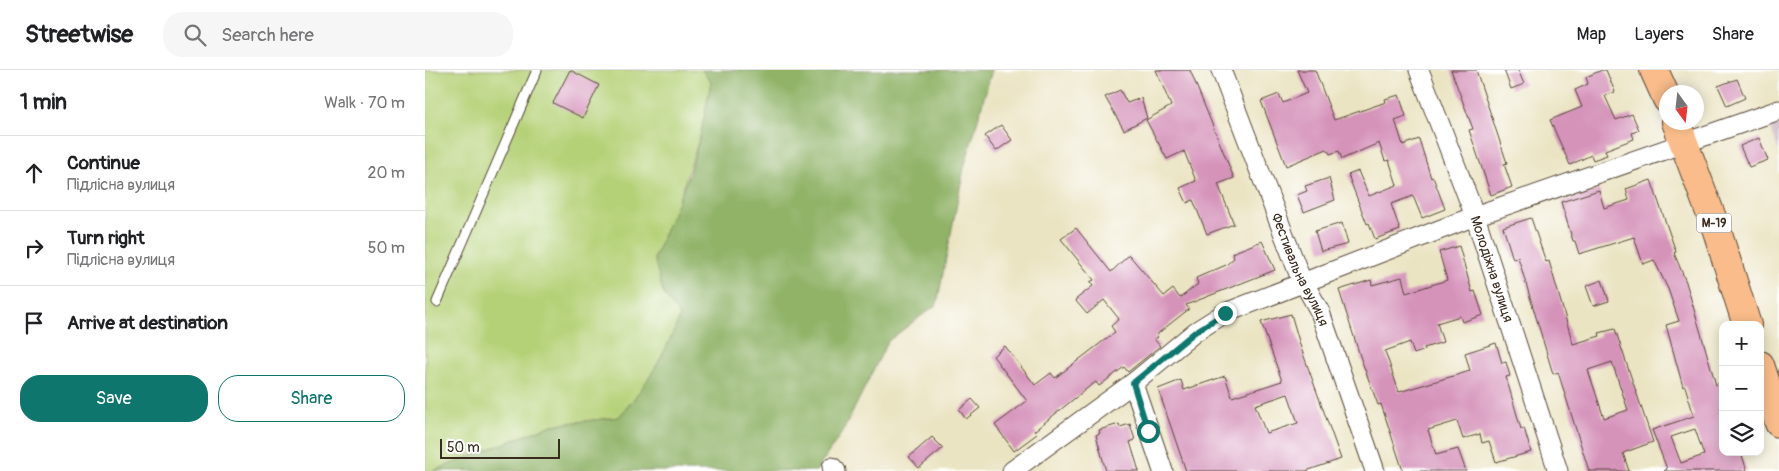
<!DOCTYPE html>
<meta charset="utf-8">
<style>
body{margin:0;font-family:Pangolin,sans-serif;background:#f6f6f6;color:#202124}
.controls{position:absolute;right:15px;bottom:15px;display:grid;overflow:hidden;border-radius:10px;box-shadow:0 2px 12px #0003}
.controls button{width:45px;height:45px;display:grid;place-items:center;padding:0;border:0;border-bottom:1px solid #e0e0e0;background:#fff;color:#202124;font:25px sans-serif}
.compass{position:absolute;left:1234px;top:15px;width:45px;height:45px;border-radius:50%;background:#fff;box-shadow:0 2px 12px #0003;rotate:165deg}
.scale{position:absolute;left:15px;bottom:12px;width:120px;box-sizing:border-box;padding-left:5px;border:2px solid #3b2a1e;border-top:0;font-size:14px;line-height:18px;white-space:nowrap;color:#3b2a1e;-webkit-text-stroke:4px #fff;paint-order:stroke}
.stop{position:absolute;width:15px;height:15px;margin:-11px;border:4px solid #0f766e;border-radius:50%;background:#fff}
.stop.end{background:#0f766e;border-color:#fff;box-shadow:0 1px 5px #0008}
.list{margin:0;padding:0;list-style:none}
h2{display:flex;justify-content:space-between;align-items:center;height:65px;margin:0;padding:0 20px;font-size:21px}
h2 small{font-size:16px;font-weight:400;color:#757577}
.list li{display:grid;grid-template-columns:32px 1fr auto;gap:15px;align-items:center;box-sizing:border-box;height:75px;padding:0 20px;border-top:1px solid #e0e0e0}
.list b{display:block;font-size:19px;white-space:nowrap}
.list p{margin:0;font-size:16px;white-space:nowrap;color:#757577}
.list em{font-size:16px;font-style:normal;color:#757577}
.actions{display:flex;gap:10px;padding:15px 20px}
.actions a{flex:1;padding:11px 0;border:1px solid #0f766e;border-radius:20px;text-align:center;font-size:18px;color:#0f766e}
.actions .main{background:#0f766e;color:#fff}
.icon{flex:none;width:28px;height:28px;fill:none;stroke:currentColor;stroke-width:2;stroke-linecap:round;stroke-linejoin:round}
.map{position:relative;flex:none;width:1354px;height:401px;overflow:hidden}
header{display:flex;align-items:center;gap:30px;box-sizing:border-box;height:70px;padding:0 25px;background:#fff;border-bottom:1px solid #e0e0e0}
header strong{font-size:24px}
nav{display:flex;gap:28px;margin-inline-start:auto;font-size:18px}
.search{width:350px;height:45px;background:#f6f6f6;display:flex;align-items:center;gap:12px;box-sizing:border-box;padding:0 18px;border-radius:20px;color:#757577;font-size:19px}
main{display:flex}
aside{flex:1;background:#fff}
.map>svg:first-child{display:block}
</style>
<header>
<strong>Streetwise</strong>
<div class="search"><svg class="icon" aria-label="search" viewBox="0 0 24 24"><circle cx="10" cy="10" r="6"/><path d="M15 15l6 6"/></svg>Search here</div>
<nav><a>Map</a><a>Layers</a><a>Share</a></nav>
</header>
<main>
<aside>
<h2>1 min<small>Walk · 70 m</small></h2>
<ul class="list">
<li><svg class="icon" aria-label="ahead" viewBox="0 0 24 24"><path d="M12 20V5M6 11l6-6 6 6"/></svg><div><b>Continue</b><p>Підлісна вулиця</p></div><em>20 m</em></li>
<li><svg class="icon" aria-label="right" viewBox="0 0 24 24"><path d="M7 20v-9h11M14 6l5 5-5 5"/></svg><div><b>Turn right</b><p>Підлісна вулиця</p></div><em>50 m</em></li>
<li><svg class="icon" aria-label="arrive" viewBox="0 0 24 24"><path d="M6 21V4h12l-3 4 3 4H6"/></svg><div><b>Arrive at destination</b></div></li>
</ul>
<div class="actions"><a class="main">Save</a><a>Share</a></div>
</aside>
<div class="map">
<svg width="1354" height="401" viewBox="0 0 1354 401">
<rect width="100%" height="100%" fill="#fff"/>
<filter id="ink" filterUnits="userSpaceOnUse"><feTurbulence type="fractalNoise" baseFrequency=".02" numOctaves="2"/><feDisplacementMap in="SourceGraphic" scale="10" xChannelSelector="R" yChannelSelector="G"/><feConvolveMatrix kernelMatrix="1 2 1 2 8 2 1 2 1" color-interpolation-filters="sRGB"/></filter>
<filter id="wash" filterUnits="userSpaceOnUse"><feTurbulence type="fractalNoise" baseFrequency=".0096" numOctaves="4" result="noise"/><feDisplacementMap in="SourceGraphic" scale="20" xChannelSelector="R" yChannelSelector="G"/><feGaussianBlur stdDeviation="1.12" result="paint"/><feColorMatrix in="noise" values="0 0 0 0 0 0 0 0 0 0 0 0 0 0 0 0 0 1.4 0 .05"/><feComposite in="paint" operator="in"/></filter>
<g filter="url(#wash)">
<rect width="100%" height="100%" fill="#ebe4c3"/>
<!-- industrial -->
<polygon fill="#d1bdc9" points="1354,54 1354,82 1345,57"/>
<!-- green -->
<polygon fill="#b5d177" stroke="#787e4a" points="0,0 277,0 286,12 276,63 249,145 238,222 255,247 235,292 220,315 194,347 127,355 8,401 0,401"/>
<!-- forest -->
<path fill="#90b368" stroke="#666e43" d="M277,0H567L539,98L512,234L463,271L418,361L391,401H8L127,355L194,347C224,312 237,289 255,247L238,222L229,188L264,105L276,63L286,12Z"/>
<g id="blocks">
<!-- building -->
<g fill="#d593ba" fill-rule="evenodd">
<polygon points="145,0 174,15 158,48 128,33"/>
<polygon points="731,0 765,0 809,108 793,114 809,154 782,164 768,130 762,133 755,118 771,111 759,81 742,89 721,50 746,36"/>
<polygon points="872,0 890,0 909,50 961,32 960,29 974,25 981,46 970,50 978,75 994,69 1006,108 1008,107 1020,139 997,148 988,126 966,134 975,160 950,169 944,153 942,154 923,105 933,101 944,126 972,115 964,90 960,91 954,73 917,89 914,81 905,84 902,79 861,96 836,31 854,24 858,33 882,23"/>
<polygon points="1026,0 1051,0 1082,93 1079,94 1087,117 1066,125 1044,60 1048,59"/>
<polygon points="1079,0 1093,0 1099,14 1086,19"/>
<polygon points="1177,0 1181,0 1190,22 1180,26 1191,50 1207,44 1214,60 1207,63 1209,69 1180,80 1182,85 1168,90 1166,85 1145,95 1125,50 1157,37 1150,20 1163,14 1161,7"/>
<polygon points="1312,9 1320,28 1302,36 1293,16"/>
<polygon points="695,20 702,33 716,28 722,48 699,60 680,27"/>
<polygon points="576,55 587,70 571,81 560,66"/>
<polygon points="1334,68 1343,90 1324,97 1315,76"/>
<polygon points="904,108 910,130 879,142 872,125 882,121 880,116"/>
<path d="M1226,110L1251,182L1249,183L1261,212L1291,315L1295,313L1298,324V382H1316L1322,401H1239L1242,399L1227,360L1269,346L1260,316L1258,317L1241,255L1254,251L1243,219L1229,190L1218,194L1209,167L1154,184L1150,171H1148L1136,132L1174,120L1179,138L1204,130L1201,119ZM1270,359L1279,385L1256,393L1246,367Z"/>
<path d="M1106,148L1121,192L1124,191L1148,274L1175,266L1174,263L1190,259L1228,372L1198,383L1204,401H1164L1133,302L1128,304L1093,187L1088,189L1078,157ZM1187,292L1203,340L1179,348L1163,300Z"/>
<polygon points="917,153 923,174 896,181 890,161"/>
<polygon points="651,158 686,202 704,185 739,226 748,219 755,228 773,214 771,208 801,195 809,188 807,183 837,171 850,200 761,235 764,239 731,265 733,267 729,269 735,276 703,302 699,297 674,316 671,312 665,316 609,361 612,364 589,381 570,355 602,331 568,286 580,276 610,315 626,303 630,308 690,262 686,256 694,249 679,230 662,244 650,230 668,216 665,212 669,210 636,169"/>
<polygon points="1034,176 1047,222 1050,221 1058,245 1037,252 1035,246 1012,253 1018,272 999,278 1000,280 989,284 985,272 960,281 974,322 1045,301 1040,283 1071,273 1077,293 1081,292 1085,306 1081,307 1096,359 1099,358 1106,382 1071,392 1064,371 1057,373 1055,364 1038,369 1032,351 1003,360 1011,385 1033,379 1041,401 978,401 956,334 953,335 936,289 914,220 946,210 947,215 977,207 981,223 1022,210 1014,182"/>
<polygon points="1177,210 1184,231 1168,236 1161,216"/>
<path d="M866,244L876,278L916,389L881,401H761L733,319L756,310L759,320L800,306L807,327L857,311L836,252ZM863,324L873,353L841,363L830,335Z"/>
<polygon points="547,329 555,338 541,349 534,340"/>
<polygon points="694,354 695,357 705,354 710,370 705,372 714,401 681,401 671,365 675,363 674,360"/>
<polygon points="507,367 518,378 494,398 484,387"/>
</g>
</g>
</g>
<g filter="url(#ink)">
<use href="#blocks" fill-opacity="0" stroke="#554637" stroke-width="1"/>
<g fill="none" stroke-linecap="round" stroke-linejoin="round">
<!-- lane casing -->
<g stroke="#554637" stroke-width="11">
<polyline id="lane" points="12,232 112,0"/>
</g>
<!-- street casing -->
<g stroke="#554637" stroke-width="21">
<g id="street">
<path id="s1" d="M796,0L874,204L895,242L950,401"/>
<path id="s2" d="M994,0L1050,146L1133,401"/>
<polyline points="708,313 738,401"/>
<polyline points="407,397 411,401"/>
<polyline points="587,401 708,313 770,262 800,243 1050,146 1354,40"/>
</g>
</g>
<!-- highway casing -->
<g stroke="#554637" stroke-width="30">
<g id="highway">
<polyline points="1229,0 1242,29"/>
<polyline points="1251,52 1292,161 1322,255"/>
<polyline points="1335,295 1354,353"/>
</g>
</g>
<!-- lane -->
<use href="#lane" stroke="#fff" stroke-width="9"/>
<!-- street -->
<use href="#street" stroke="#fff" stroke-width="19"/>
<!-- highway -->
<use href="#highway" stroke="#f9bc8a" stroke-width="28"/>
</g>
</g>
<g fill="none" stroke-linecap="round" stroke-linejoin="round" filter="url(#ink)">
<!-- route -->
<polyline stroke="#0f766e" stroke-width="6" points="723,361 708,313 770,262 800,243"/>
</g>
<g text-anchor="middle" dominant-baseline="central" stroke-width="4" stroke-linejoin="round" paint-order="stroke">
<!-- shield labels -->
<rect fill="#fff" stroke="#766a62" stroke-width="1" x="1271.5" y="143.5" width="35" height="19" rx="4"/>
<g font-size="12" font-weight="bold" fill="#3b2a1e">
<text x="1289" y="153">М-19</text>
</g>
<!-- street labels -->
<g font-size="14" fill="#3b2a1e" stroke="#fff">
<text stroke="none"><textPath href="#s1" startOffset="215">Фестивальна вулиця</textPath></text>
<text stroke="none"><textPath href="#s2" startOffset="212">Молодіжна вулиця</textPath></text>
</g>
</g>
</svg>
<div class="controls">
<button>+</button>
<button>−</button>
<button><svg class="icon" aria-label="layers" viewBox="0 0 24 24"><path d="M12 4l9 5-9 5-9-5zM3 14l9 5 9-5"/></svg></button>
</div>
<svg class="compass" viewBox="-18 -18 36 36"><path d="M0-13l5 13h-10z" fill="#e53935"/><path d="M0 13l5-13h-10z" fill="#757577"/></svg>
<div class="scale">50 m</div>
<div class="stop" style="left:723px;top:361px"></div>
<div class="stop end" style="left:800px;top:243px"></div>
</div>
</main>
